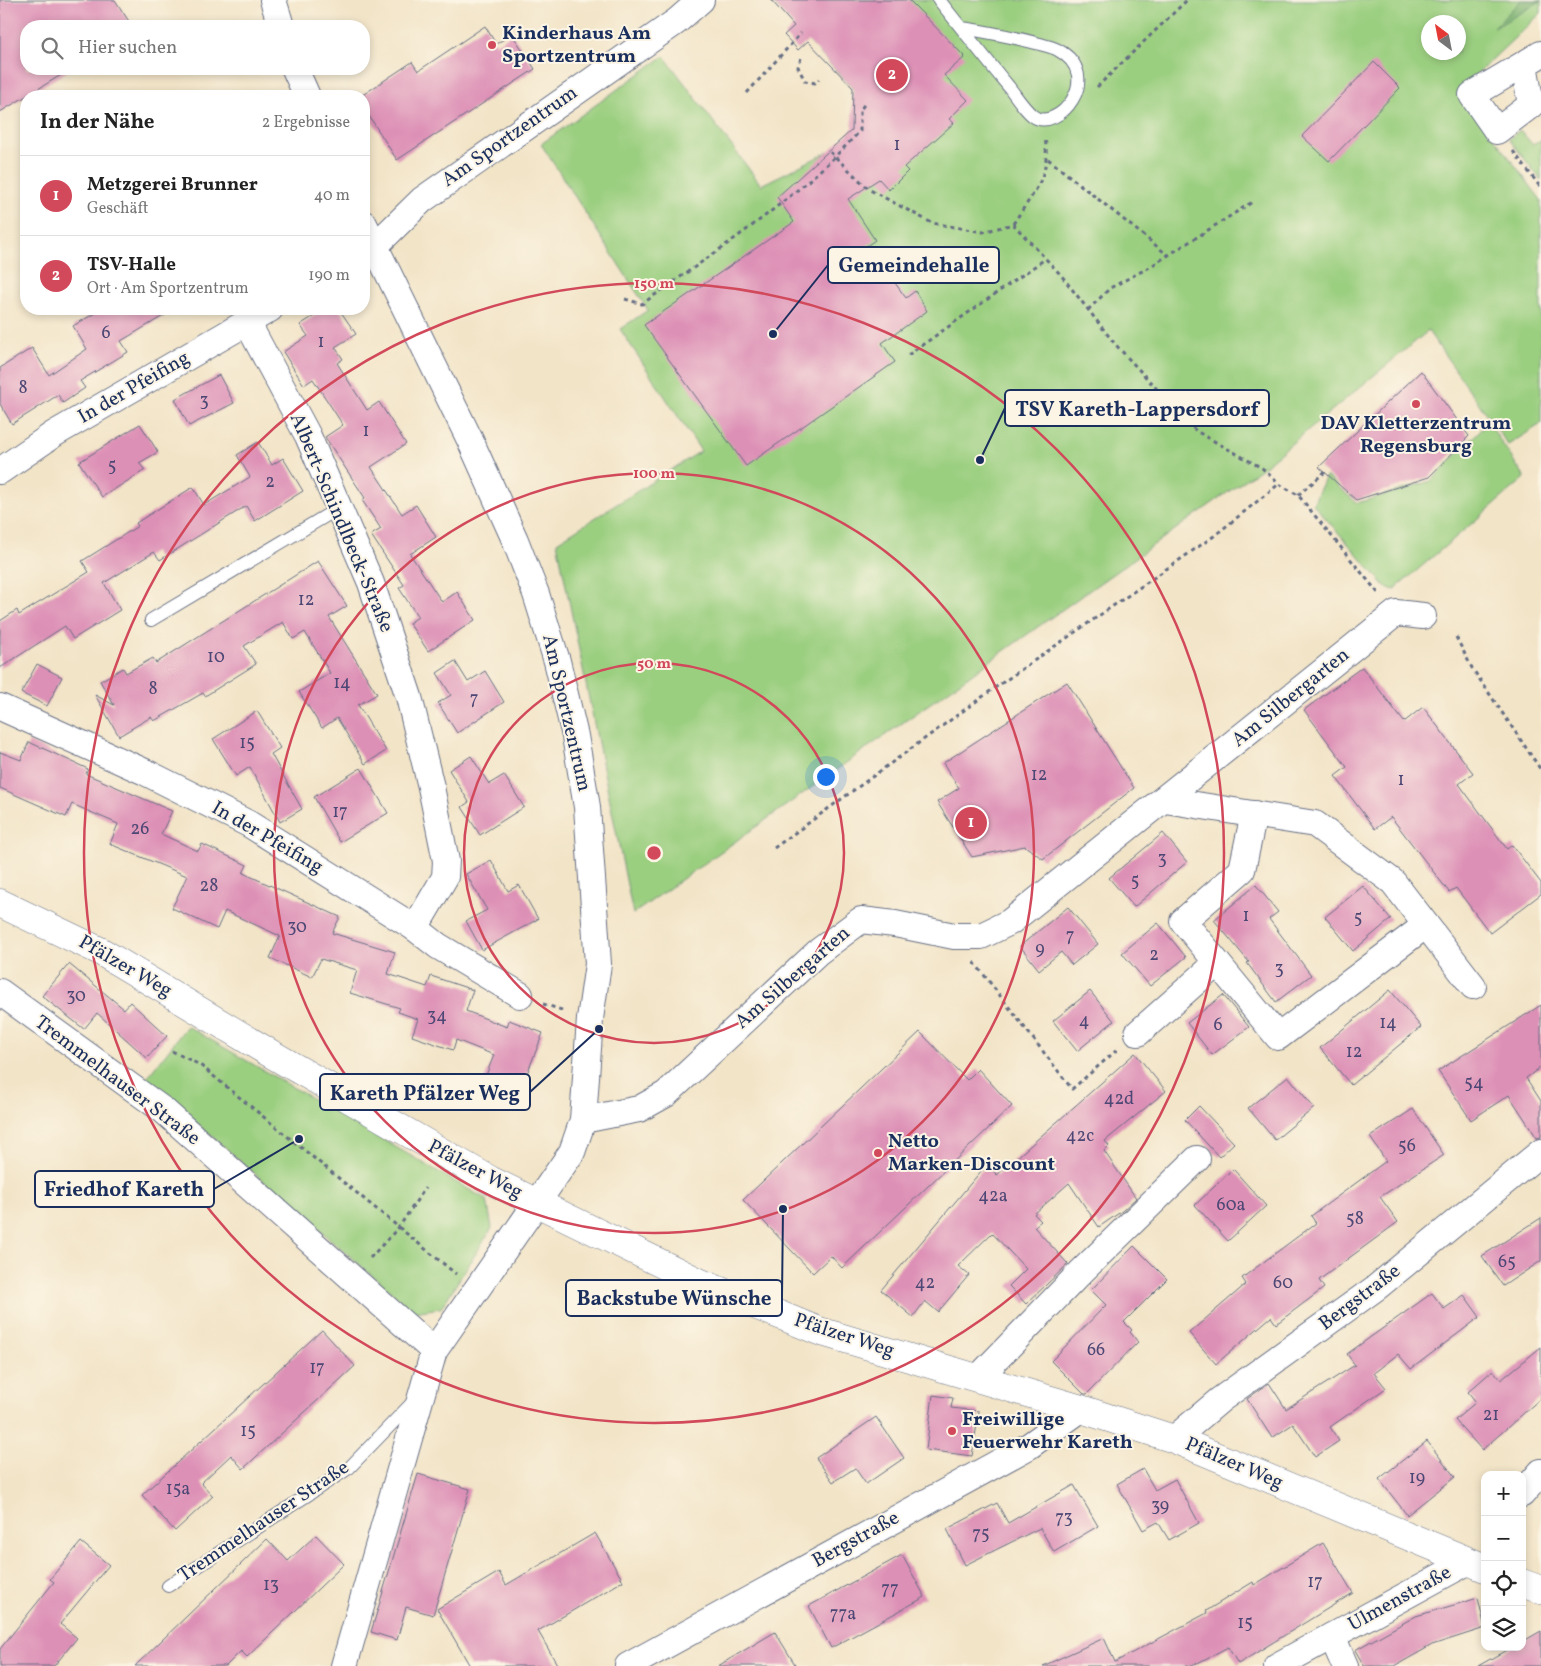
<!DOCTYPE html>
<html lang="de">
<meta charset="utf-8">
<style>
body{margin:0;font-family:Vollkorn,serif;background:#f6f6f6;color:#222}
.controls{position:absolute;right:15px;bottom:15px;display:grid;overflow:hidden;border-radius:10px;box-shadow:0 2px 8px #0003}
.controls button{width:45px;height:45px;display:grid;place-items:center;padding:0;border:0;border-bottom:1px solid #e0e0e0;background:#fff;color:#222;font:25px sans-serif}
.compass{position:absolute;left:1421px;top:15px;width:45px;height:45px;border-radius:50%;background:#fff;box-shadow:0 2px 8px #0003;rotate:328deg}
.you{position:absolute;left:825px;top:776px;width:18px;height:18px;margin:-12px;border:4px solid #fff;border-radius:50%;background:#1a73e8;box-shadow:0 0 0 8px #1a73e833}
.badge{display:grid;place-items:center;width:32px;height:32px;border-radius:50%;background:#d1495b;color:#fff;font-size:16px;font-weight:700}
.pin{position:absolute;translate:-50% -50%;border:2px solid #fff;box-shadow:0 1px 5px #0006}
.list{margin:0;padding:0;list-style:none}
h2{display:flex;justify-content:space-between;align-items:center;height:65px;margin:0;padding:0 20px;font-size:21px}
h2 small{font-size:16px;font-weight:400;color:#767676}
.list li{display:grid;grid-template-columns:32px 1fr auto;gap:15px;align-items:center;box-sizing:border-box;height:80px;padding:0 20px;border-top:1px solid #e0e0e0}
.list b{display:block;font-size:19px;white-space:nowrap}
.list p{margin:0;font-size:16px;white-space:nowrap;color:#767676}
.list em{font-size:16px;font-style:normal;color:#767676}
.icon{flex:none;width:28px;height:28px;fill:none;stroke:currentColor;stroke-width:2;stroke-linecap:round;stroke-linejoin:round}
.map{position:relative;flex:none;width:1541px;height:1666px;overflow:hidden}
.search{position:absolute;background:#fff;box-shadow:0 2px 8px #0003;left:20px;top:20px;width:350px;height:55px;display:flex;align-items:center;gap:12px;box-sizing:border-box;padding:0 18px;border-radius:20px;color:#767676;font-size:19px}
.panel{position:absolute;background:#fff;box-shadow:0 2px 8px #0003;left:20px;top:90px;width:350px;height:225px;border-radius:20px}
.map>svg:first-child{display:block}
</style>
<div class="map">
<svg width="1541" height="1666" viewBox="0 0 1541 1666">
<rect width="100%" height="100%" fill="#fcf5e5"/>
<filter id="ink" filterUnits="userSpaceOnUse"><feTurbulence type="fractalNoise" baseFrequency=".02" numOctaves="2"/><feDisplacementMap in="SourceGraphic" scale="10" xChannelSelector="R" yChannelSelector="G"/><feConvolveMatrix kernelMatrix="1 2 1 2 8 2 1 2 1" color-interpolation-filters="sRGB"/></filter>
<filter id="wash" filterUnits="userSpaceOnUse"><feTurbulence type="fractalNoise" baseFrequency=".0096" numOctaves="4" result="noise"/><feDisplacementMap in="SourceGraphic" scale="20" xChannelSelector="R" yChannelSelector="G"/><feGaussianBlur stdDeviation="1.12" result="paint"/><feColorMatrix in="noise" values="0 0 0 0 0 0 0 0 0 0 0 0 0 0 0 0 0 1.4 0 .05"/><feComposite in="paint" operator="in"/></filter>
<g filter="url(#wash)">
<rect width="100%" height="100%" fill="#f2e4c7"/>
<!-- green -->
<g fill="#9bcf80" stroke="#5b7f6f" fill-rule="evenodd">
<path d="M771,0H1541V13L1459,91L1541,200V424L1508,445L1428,331L1262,468L633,914L557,542L701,451L620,329L648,310L541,144L664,56L761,185L885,124ZM1428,22H1458V52H1428Z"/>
<polygon points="1520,130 1532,144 1541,140 1541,180 1509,139"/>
<polygon points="1488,422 1525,478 1394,590 1386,587 1313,504 1326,476 1357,503 1431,481"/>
<polygon points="187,1026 487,1200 492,1228 441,1308 414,1312 146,1079"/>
</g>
<!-- forest -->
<polygon fill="#7cb26e" stroke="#4c7066" points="1521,0 1541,1 1494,28"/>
<g id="blocks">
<!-- building -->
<g fill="#dd90b6">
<polygon points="0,0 115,0 132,26 26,26 26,69 71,69 0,112"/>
<polygon points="771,0 909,0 965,57 944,75 968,100 949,119 954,123 904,167 908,171 889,190 879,179 848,199 875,240 841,264 887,272 906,298 915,291 927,311 882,343 895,362 746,466 644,325 794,222 777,197 852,130 853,88 808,41 798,50 784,35 794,26"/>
<polygon points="485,26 496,44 512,34 535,69 397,160 364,108 364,96 361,96 412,62 418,71"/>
<polygon points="1374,62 1400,88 1329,161 1302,136"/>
<polygon points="102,309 175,309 121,341 128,352 80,381 85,388 63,403 58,395 12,424 0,404 0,368 32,348 49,375 87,349 73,326"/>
<polygon points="325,309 339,309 356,334 335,347 343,359 337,363 367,410 379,402 406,444 371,467 402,514 416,505 436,537 410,554 442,602 457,592 475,620 428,651 409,623 418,617 399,588 404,585 371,535 381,529 362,500 365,498 325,437 343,425 313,379 304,385 283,352 308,336 300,325"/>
<polygon points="1421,371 1469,436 1429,477 1356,500 1319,467"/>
<polygon points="219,375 234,403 189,426 175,399"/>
<polygon points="140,424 158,452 139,463 145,470 102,497 79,462"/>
<polygon points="258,442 272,465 283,458 303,491 255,521 246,506 160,560 154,552 104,583 120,610 73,639 65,626 0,668 0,621 17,610 19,615 89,572 82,561 138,526 136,523 193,487 204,505 250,477 237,455"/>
<polygon points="318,561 347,606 329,617 377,694 358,705 386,751 365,764 337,718 322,728 299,692 330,673 305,632 293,639 283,622 244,646 256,664 205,696 203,693 154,721 151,717 119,736 95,695 114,705 100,681 123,668 126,673 153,658 156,663"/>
<polygon points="455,661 468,682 485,671 504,702 457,733 438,703 451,695 437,673"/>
<polygon points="37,664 62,677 47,706 21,693"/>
<polygon points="1362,667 1404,722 1423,707 1473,773 1459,784 1507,849 1512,845 1541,883 1541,894 1490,933 1456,888 1449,892 1391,817 1375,829 1335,776 1347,767 1304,710"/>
<polygon points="1067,682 1134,788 1043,859 1025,846 972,857 937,802 959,788 943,763"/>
<polygon points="257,711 280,748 271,754 302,809 280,822 250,767 236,776 213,739"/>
<polygon points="29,742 88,769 86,774 172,811 161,834 198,851 202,844 247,865 243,873 340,917 332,933 395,952 388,974 427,987 431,976 473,990 466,1011 507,1027 509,1020 543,1033 516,1102 481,1088 494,1055 456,1040 453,1050 412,1036 418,1019 398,1012 400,1008 350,993 357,970 321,959 312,977 270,958 280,936 225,911 217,929 172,908 187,876 110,844 118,824 72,804 66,817 0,788 0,752 21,760"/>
<polygon points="471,756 489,784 504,775 524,807 480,835 462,807 469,802 449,770"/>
<polygon points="361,768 388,813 340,842 314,797"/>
<polygon points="1163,833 1187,862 1134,907 1109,878"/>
<polygon points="491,860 508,891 519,885 538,919 482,950 466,921 487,910 466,874"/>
<polygon points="1256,885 1278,912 1269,919 1311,975 1276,1002 1247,963 1249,962 1214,920"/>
<polygon points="1363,886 1391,919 1353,951 1325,917"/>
<polygon points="1068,907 1098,944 1072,965 1061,952 1039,970 1020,946"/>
<polygon points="1158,923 1186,957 1150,986 1122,953"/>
<polygon points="69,964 124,1009 130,1002 167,1036 147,1058 97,1013 84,1029 42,996"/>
<polygon points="1390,990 1421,1027 1351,1085 1320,1048"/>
<polygon points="1090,991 1114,1021 1077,1051 1053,1021"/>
<polygon points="1223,995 1249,1027 1212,1055 1187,1023"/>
<polygon points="1541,1005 1541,1067 1526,1078 1541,1101 1541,1137 1537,1138 1509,1095 1471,1120 1438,1071"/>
<polygon points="920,1032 967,1080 978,1069 1012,1106 842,1268 831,1256 813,1273 743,1200"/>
<polygon points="1135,1053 1166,1091 1105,1141 1109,1146 1104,1151 1136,1198 1122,1211 1099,1227 1069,1183 1034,1214 1041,1221 1034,1227 1068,1264 1026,1304 1009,1286 1026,1269 992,1233 958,1266 969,1275 938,1312 925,1301 913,1317 881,1290 987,1164 997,1175"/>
<polygon points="1288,1076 1314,1108 1275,1140 1248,1108"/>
<polygon points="1199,1106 1234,1143 1219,1157 1185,1120"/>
<polygon points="1413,1109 1444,1155 1380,1197 1398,1222 1319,1280 1324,1288 1276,1324 1271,1317 1216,1364 1189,1333 1246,1284 1242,1278 1316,1223 1311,1216 1386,1161 1370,1137"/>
<polygon points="1233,1169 1266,1206 1228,1241 1195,1205"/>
<polygon points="1541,1218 1541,1261 1503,1286 1482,1256"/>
<polygon points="1134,1246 1167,1279 1124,1322 1132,1330 1130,1332 1138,1342 1087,1394 1084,1394 1051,1361 1106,1305 1091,1290"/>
<polygon points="1432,1293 1444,1309 1464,1295 1480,1317 1411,1369 1398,1354 1374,1373 1386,1388 1330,1427 1339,1441 1315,1457 1293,1424 1272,1438 1247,1399 1269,1383 1286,1409 1355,1365 1347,1354"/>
<polygon points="322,1330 355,1366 243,1469 231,1455 201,1483 213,1496 175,1531 142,1495"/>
<polygon points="1541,1347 1541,1398 1482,1450 1455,1420 1476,1402 1468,1392 1493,1370 1501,1380"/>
<polygon points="933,1395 953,1398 951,1408 979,1411 972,1456 926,1450"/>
<polygon points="876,1417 904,1458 866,1484 855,1468 833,1482 816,1458"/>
<polygon points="1427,1441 1455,1477 1407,1515 1379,1479"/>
<polygon points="1143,1469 1155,1490 1175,1479 1199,1523 1169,1540 1158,1522 1143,1530 1117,1484"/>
<polygon points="418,1474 470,1489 433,1615 406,1607 397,1640 371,1632"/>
<polygon points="1074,1485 1098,1526 1054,1552 1040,1528 965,1565 947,1529 997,1503 1008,1523"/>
<polygon points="595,1533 623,1581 538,1631 558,1666 470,1666 437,1609 499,1572 506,1585"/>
<polygon points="316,1535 344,1564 247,1657 241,1651 226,1666 135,1666 267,1539 288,1561"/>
<polygon points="81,1542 109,1565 60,1624 77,1638 54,1666 0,1666 0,1649 54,1582 50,1579"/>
<polygon points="1323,1543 1353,1593 1238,1664 1228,1647 1192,1666 1043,1666 1104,1638 1115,1662 1207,1613 1206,1611 1253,1582 1254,1585"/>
<polygon points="902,1555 925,1597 831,1648 809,1606"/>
<polygon points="1478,1598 1485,1628 1432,1645 1395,1666 1364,1666 1355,1650 1416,1616"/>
<polygon points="1541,1631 1541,1666 1478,1666 1512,1647 1522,1647 1522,1642"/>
<polygon points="775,1632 796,1666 718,1666"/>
</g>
</g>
</g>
<g filter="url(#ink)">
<use href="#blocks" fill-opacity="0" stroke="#666e83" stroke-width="1"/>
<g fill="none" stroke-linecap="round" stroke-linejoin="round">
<!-- service casing -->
<g stroke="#666e83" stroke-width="14">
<g id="service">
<path d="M939,0C962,29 985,58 1009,87C1016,96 1024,109 1033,116C1057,134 1106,76 1058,50C1053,47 1046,46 1040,44C1014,37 988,32 962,28"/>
<polyline points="151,620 339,508"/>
<polyline points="168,1586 349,1468 413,1402"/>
</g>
</g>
<!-- minor casing -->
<g stroke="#666e83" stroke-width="28">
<g id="minor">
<polyline points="273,0 281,26"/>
<polyline points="1524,64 1531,105 1497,131 1472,95 1541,54"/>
<polyline points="295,69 307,96"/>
<polyline points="364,253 374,247 422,200 677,21 701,0"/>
<polyline points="247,322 308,436 371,583 409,697 431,787 446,861 445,877 415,928"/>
<polyline points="0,471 54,434 270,309"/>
<polyline points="0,707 145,772 249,824 415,928 438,946 520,995"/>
<polyline points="1165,800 1315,824 1393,882 1473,986"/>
<polyline points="1254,814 1242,870 1183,921 1278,1037 1426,925"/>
<polyline points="0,992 163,1110 434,1351"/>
<polyline points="1138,1033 1217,963"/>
<polyline points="583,1120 639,1109 666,1094 818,952 861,920 895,924 954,936 981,936 1010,922 1396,613 1423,616"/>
<polyline points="978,1378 1081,1272 1197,1159"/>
<polyline points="1174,1439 1220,1400 1377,1287 1541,1152"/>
<polyline points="1522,1494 1541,1472"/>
<polyline points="1332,1636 1345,1666"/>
<polyline points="344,1666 434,1351 572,1152 583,1120 590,1019 598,964 587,807 575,736 557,661 536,594 515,540 470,440 364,224"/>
<polyline points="628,1666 1029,1446 1081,1409"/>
<polyline points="1277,1666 1469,1561"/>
</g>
</g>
<!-- tertiary casing -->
<g stroke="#666e83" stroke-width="29">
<g id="tertiary">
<polyline points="0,903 100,951 268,1052 490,1180 701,1283 819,1331 1081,1409 1174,1439 1485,1568"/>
<polyline points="1522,1583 1541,1590"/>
</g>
</g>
<!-- path -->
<g stroke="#666e83" stroke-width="3" stroke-dasharray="4 4" stroke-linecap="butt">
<polyline points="801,58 798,67 805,81 815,83 819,79"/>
<polyline points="1097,87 1187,0"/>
<polyline points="747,93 801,33"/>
<polyline points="1513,151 1541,188"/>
<polyline points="830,152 870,190 932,223 983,232 1013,224 1061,275 1115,344 1196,431 1262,468 1279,484 1298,495 1379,594"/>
<polyline points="1048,159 1169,256"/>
<path d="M1013,224C1034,191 1051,178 1045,137"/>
<path d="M625,299L642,304C718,250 796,200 860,131V110L866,102"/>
<polyline points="1088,310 1110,288 1148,268 1254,201"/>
<polyline points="908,355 1045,259"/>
<polyline points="1298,495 1325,472"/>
<polyline points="1456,637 1472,668 1541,770"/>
<polyline points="774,848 996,687 1214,536 1279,484"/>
<polyline points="974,962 1072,1089 1118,1049"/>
<polyline points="543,1004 565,1011"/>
<polyline points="172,1051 200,1065 456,1274"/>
<polyline points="370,1258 399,1227 425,1188"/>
</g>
<!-- service -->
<use href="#service" stroke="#fff" stroke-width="12"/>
<!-- minor -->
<use href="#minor" stroke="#fff" stroke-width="26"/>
<!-- tertiary -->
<use href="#tertiary" stroke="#fff" stroke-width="28"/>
</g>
</g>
<!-- distance rings -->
<g fill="none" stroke="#d1495b" stroke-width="2.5">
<circle cx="654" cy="853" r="190"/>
<circle cx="654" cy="853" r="380"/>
<circle cx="654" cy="853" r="570"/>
</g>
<!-- markers -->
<g fill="#d1495b" stroke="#fcf5e5" stroke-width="2">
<circle cx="492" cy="45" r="5"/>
<circle cx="1416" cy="404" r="5"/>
<circle cx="878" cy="1153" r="5"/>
<circle cx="952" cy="1431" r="5"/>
</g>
<g text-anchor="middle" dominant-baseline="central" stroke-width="4" stroke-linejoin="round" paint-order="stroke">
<!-- number labels -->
<g font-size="18" fill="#4c4774">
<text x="897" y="145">1</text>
<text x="106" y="333">6</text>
<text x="321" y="342">1</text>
<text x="23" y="388">8</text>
<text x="204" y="401">3</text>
<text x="366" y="431">1</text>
<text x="112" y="466">5</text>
<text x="270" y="482">2</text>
<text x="306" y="600">12</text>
<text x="216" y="657">10</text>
<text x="342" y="683">14</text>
<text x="153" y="689">8</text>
<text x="474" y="699">7</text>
<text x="247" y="743">15</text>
<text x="1039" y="775">12</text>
<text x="1401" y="780">1</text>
<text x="340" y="812">17</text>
<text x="140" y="829">26</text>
<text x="1162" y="859">3</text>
<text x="1135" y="881">5</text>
<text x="209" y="886">28</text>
<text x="1246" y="916">1</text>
<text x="1358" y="918">5</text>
<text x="297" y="927">30</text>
<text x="1070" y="936">7</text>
<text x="1040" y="949">9</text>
<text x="1154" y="955">2</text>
<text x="1279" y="969">3</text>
<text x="76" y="996">30</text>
<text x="437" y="1016">34</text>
<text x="1084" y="1021">4</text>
<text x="1388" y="1023">14</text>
<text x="1218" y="1025">6</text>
<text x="1354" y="1052">12</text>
<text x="1474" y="1083">54</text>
<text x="1119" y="1099">42d</text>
<text x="1080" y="1136">42c</text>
<text x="1407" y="1146">56</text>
<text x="993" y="1196">42a</text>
<text x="1231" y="1205">60a</text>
<text x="1355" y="1219">58</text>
<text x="1507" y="1262">65</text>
<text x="925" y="1283">42</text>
<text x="1283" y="1283">60</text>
<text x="1096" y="1350">66</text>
<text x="317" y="1368">17</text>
<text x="1491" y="1415">21</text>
<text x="248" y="1431">15</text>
<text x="1417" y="1478">19</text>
<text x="178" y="1489">15a</text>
<text x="1160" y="1506">39</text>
<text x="1064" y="1518">73</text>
<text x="981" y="1534">75</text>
<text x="1315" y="1582">17</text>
<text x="271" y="1585">13</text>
<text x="890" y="1589">77</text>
<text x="843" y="1614">77a</text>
<text x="1245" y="1623">15</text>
</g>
<!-- poi labels -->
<g font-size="20" font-weight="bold" fill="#1b2f5e" stroke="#fcf5e5" text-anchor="start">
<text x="502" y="34">Kinderhaus Am<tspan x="502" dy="23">Sportzentrum</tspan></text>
<text x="1416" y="424" text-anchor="middle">DAV Kletterzentrum<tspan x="1416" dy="23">Regensburg</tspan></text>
<text x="888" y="1142">Netto<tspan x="888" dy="23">Marken-Discount</tspan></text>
<text x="962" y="1420">Freiwillige<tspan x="962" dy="23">Feuerwehr Kareth</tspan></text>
</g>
<!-- street labels -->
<g font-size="20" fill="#1b2f5e" stroke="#fcf5e5">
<text transform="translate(510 137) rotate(-35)">Am Sportzentrum</text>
<text transform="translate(134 388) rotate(-30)">In der Pfeifing</text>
<text transform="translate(341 523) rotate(67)">Albert-Schindlbeck-Straße</text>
<text transform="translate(1291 698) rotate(-39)">Am Silbergarten</text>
<text transform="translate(566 713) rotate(77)">Am Sportzentrum</text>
<text transform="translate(267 838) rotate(30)">In der Pfeifing</text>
<text transform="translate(125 967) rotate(30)">Pfälzer Weg</text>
<text transform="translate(793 978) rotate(-41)">Am Silbergarten</text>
<text transform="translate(117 1081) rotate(37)">Tremmelhauser Straße</text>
<text transform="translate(475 1170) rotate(28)">Pfälzer Weg</text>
<text transform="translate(1360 1298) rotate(-37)">Bergstraße</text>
<text transform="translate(844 1336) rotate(18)">Pfälzer Weg</text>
<text transform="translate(1234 1464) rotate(23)">Pfälzer Weg</text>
<text transform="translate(264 1522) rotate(-34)">Tremmelhauser Straße</text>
<text transform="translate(856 1540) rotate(-29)">Bergstraße</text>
<text transform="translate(1400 1599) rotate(-29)">Ulmenstraße</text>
</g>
</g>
<circle cx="654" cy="853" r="8" fill="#d1495b" stroke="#fcf5e5" stroke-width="2.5"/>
<g font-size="15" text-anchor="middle" font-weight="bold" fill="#d1495b" stroke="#fcf5e5" stroke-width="4" stroke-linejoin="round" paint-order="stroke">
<text x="654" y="288">150 m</text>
<text x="654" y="478">100 m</text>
<text x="654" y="668">50 m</text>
</g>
<!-- callouts -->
<path fill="none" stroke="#1b2f5e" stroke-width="2" d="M773 334L828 265M980 460L1005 408M599 1029L530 1092M299 1139L214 1189M783 1209L782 1298"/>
<g fill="#1b2f5e" stroke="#fcf5e5" stroke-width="2">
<circle cx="773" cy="334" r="5"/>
<circle cx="980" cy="460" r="5"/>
<circle cx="599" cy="1029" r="5"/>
<circle cx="299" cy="1139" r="5"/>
<circle cx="783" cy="1209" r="5"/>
</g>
<g fill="#fcf5e5" stroke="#1b2f5e" stroke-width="2">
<rect x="828" y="247" width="171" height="36" rx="5"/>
<rect x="1005" y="390" width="264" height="36" rx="5"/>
<rect x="320" y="1074" width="210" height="36" rx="5"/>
<rect x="35" y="1171" width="179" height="36" rx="5"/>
<rect x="566" y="1280" width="216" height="36" rx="5"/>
</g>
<g font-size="21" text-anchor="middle" font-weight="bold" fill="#1b2f5e">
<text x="914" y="272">Gemeindehalle</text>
<text x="1137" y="416">TSV Kareth-Lappersdorf</text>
<text x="425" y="1100">Kareth Pfälzer Weg</text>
<text x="124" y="1196">Friedhof Kareth</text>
<text x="674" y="1305">Backstube Wünsche</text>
</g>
</svg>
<div class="controls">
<button>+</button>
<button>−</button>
<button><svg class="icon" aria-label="locate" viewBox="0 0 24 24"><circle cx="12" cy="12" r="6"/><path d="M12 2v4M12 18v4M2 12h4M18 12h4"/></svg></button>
<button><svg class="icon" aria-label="layers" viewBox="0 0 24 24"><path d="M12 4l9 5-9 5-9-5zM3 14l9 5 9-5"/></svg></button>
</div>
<svg class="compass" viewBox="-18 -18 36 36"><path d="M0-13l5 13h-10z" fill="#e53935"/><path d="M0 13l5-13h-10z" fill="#767676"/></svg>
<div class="you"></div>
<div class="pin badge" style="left:971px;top:823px">1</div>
<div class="pin badge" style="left:892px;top:75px">2</div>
<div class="search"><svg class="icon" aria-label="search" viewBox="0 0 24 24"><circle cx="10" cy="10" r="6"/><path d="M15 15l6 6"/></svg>Hier suchen</div>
<section class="panel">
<h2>In der Nähe<small>2 Ergebnisse</small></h2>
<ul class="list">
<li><span class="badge">1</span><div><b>Metzgerei Brunner</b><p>Geschäft</p></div><em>40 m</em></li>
<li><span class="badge">2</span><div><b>TSV-Halle</b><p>Ort · Am Sportzentrum</p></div><em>190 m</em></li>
</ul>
</section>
</div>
